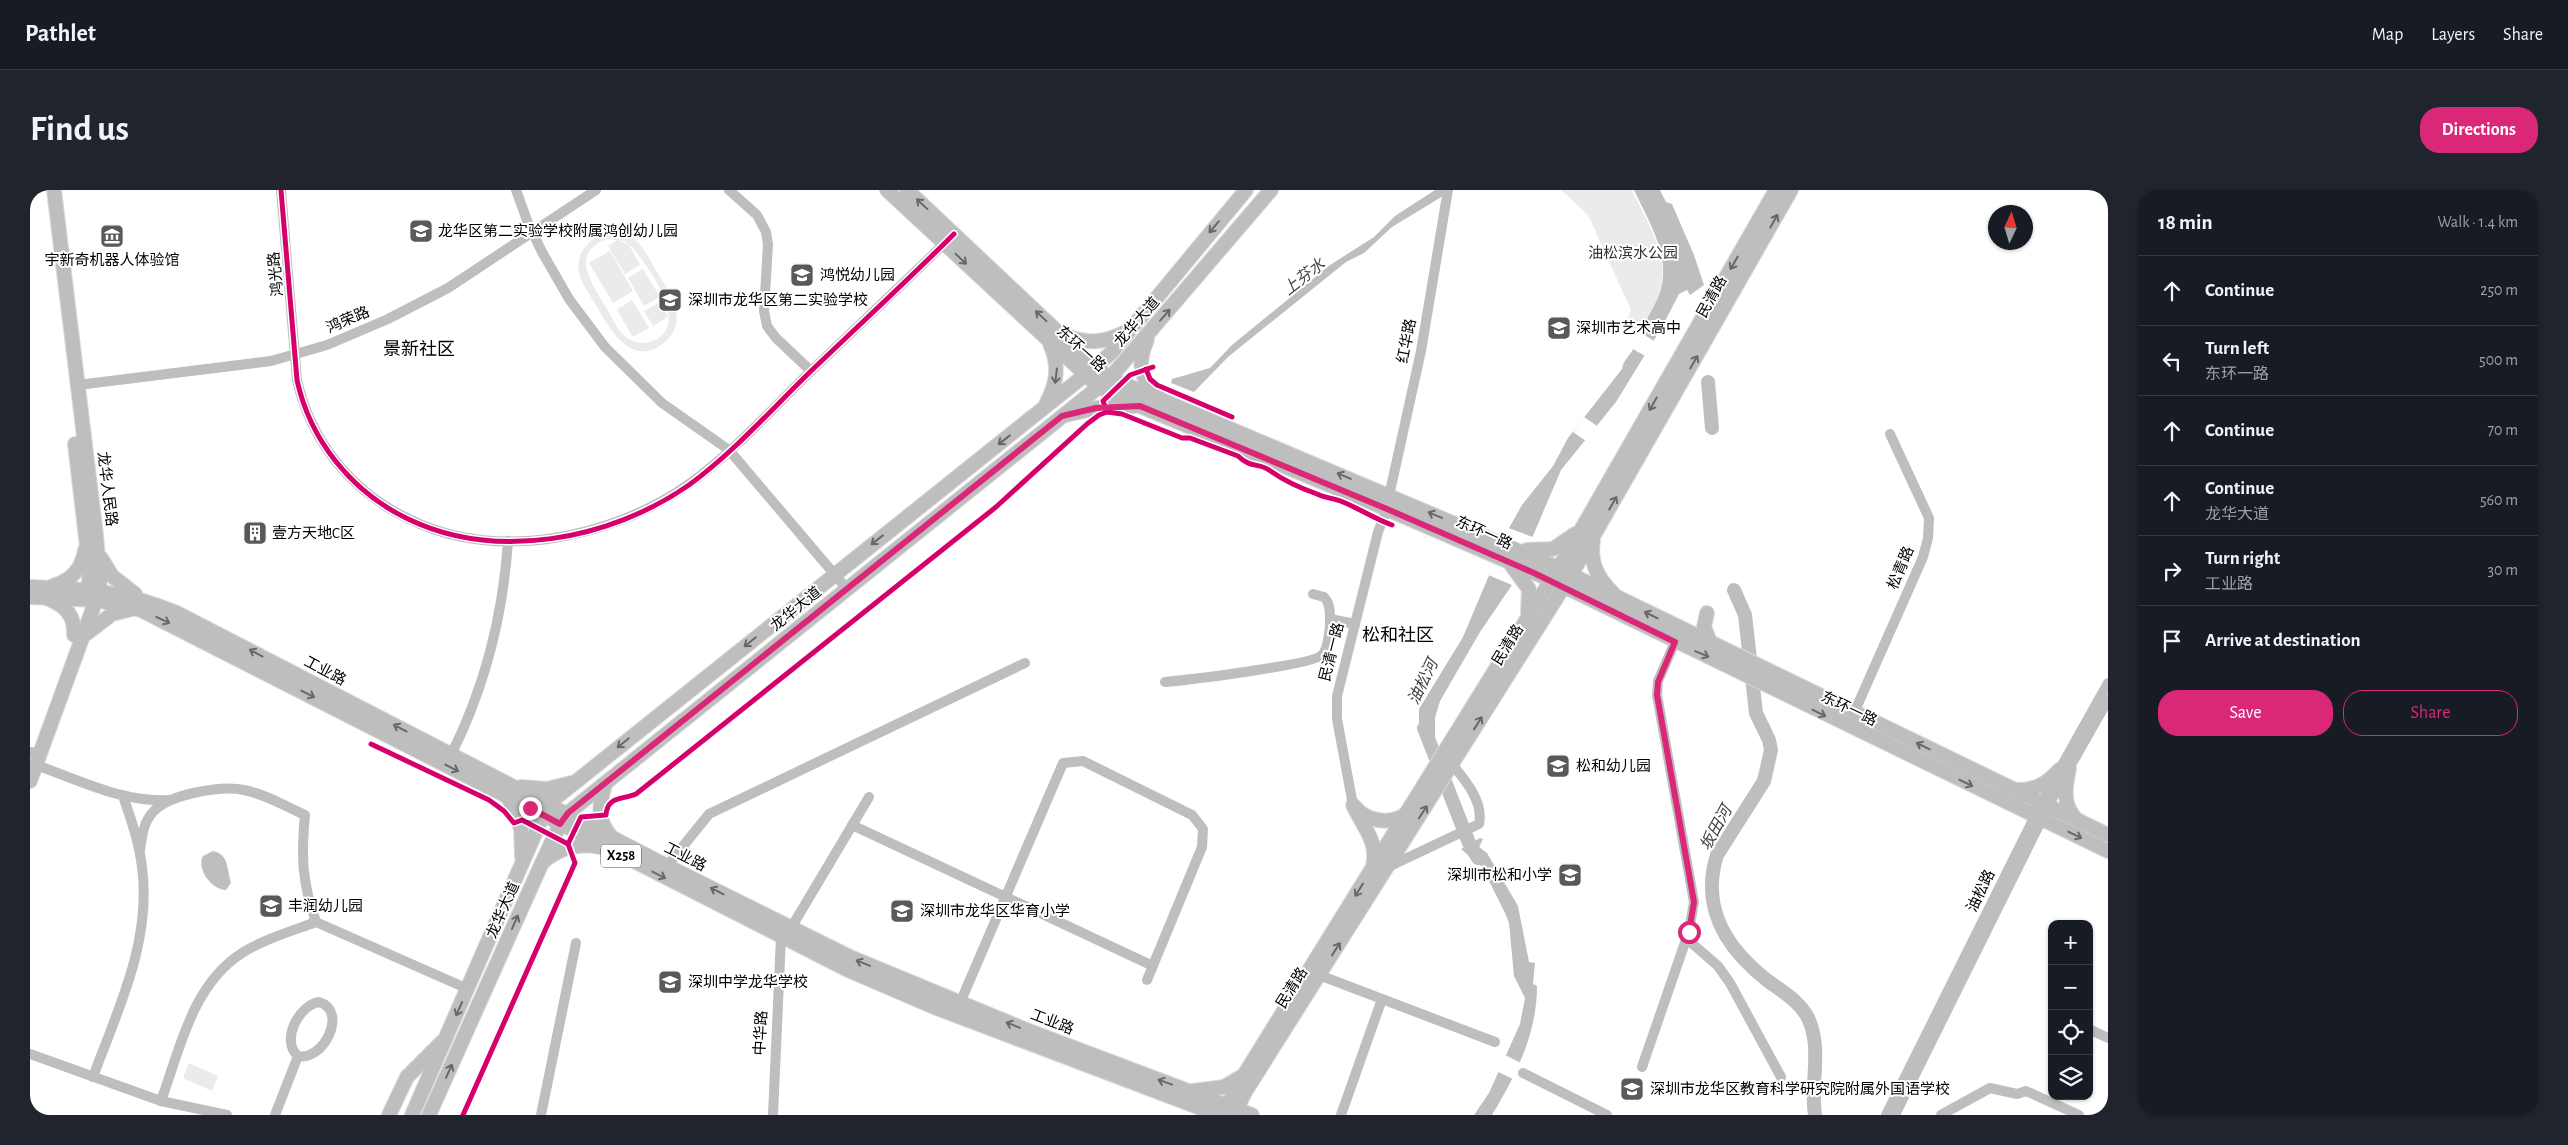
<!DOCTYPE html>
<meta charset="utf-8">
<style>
body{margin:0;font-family:"Alegreya Sans","Noto Sans SC",sans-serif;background:#20242c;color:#f1f3f6}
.controls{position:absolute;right:15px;bottom:15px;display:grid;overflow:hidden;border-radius:10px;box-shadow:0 1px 4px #0004}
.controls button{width:45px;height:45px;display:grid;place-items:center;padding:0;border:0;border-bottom:1px solid #363941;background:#171b24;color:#f1f3f6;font:25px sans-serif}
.compass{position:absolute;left:1958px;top:15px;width:45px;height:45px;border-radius:50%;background:#171b24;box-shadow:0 1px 4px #0004;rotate:4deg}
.stop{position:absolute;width:15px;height:15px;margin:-11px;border:4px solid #db2777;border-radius:50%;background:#fff}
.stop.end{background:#db2777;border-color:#fff;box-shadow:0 1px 5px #0008}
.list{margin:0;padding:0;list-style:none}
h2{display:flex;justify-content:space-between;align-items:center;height:65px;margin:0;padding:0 20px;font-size:21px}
h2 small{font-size:16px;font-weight:400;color:#9ea1a6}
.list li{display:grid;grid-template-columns:32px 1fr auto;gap:15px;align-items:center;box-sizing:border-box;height:70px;padding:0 20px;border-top:1px solid #363941}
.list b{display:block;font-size:19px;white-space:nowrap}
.list p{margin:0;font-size:16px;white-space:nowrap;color:#9ea1a6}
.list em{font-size:16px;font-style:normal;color:#9ea1a6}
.actions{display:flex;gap:10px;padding:15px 20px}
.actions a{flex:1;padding:11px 0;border:1px solid #db2777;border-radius:20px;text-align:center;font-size:18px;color:#db2777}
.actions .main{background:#db2777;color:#fff}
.icon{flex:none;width:28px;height:28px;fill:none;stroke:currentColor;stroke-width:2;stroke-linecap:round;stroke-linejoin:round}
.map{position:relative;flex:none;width:2078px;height:925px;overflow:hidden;border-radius:20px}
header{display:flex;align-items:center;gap:30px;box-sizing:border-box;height:70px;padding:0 25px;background:#171b24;border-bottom:1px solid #363941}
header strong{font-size:24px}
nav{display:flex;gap:28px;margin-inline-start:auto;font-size:18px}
.intro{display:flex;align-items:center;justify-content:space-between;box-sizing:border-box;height:120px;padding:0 30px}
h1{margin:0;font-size:35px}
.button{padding:12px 22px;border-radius:20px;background:#db2777;color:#fff;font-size:18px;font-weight:700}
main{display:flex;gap:30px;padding:0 30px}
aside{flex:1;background:#171b24;border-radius:20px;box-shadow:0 1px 4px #0004}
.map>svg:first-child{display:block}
</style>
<header>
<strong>Pathlet</strong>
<nav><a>Map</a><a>Layers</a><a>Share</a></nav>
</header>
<div class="intro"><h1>Find us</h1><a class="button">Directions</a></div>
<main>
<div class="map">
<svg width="2078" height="925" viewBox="0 0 2078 925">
<rect width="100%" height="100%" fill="#fff"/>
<!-- green -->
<g fill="#ebebeb" fill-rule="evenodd">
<path d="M1531,0H1602C1616,31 1641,66 1630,101C1626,115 1616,129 1608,142L1602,138L1598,128L1601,120L1558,25Z"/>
<path d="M583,42C591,43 598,44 604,49C614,56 619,70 626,80C638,101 660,129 636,151C603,180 581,141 567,117C562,107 554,98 550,87C543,64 560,44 583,42ZM577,49L594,51L603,58C618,77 660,133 625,150C617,154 607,154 599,149C588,143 583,129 577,119C563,96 538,63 577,49Z"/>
<polygon points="588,50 599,55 610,75 595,84 578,56"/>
<polygon points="580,61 603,101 583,113 559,73"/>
<polygon points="613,79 630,107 614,116 598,88"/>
<polygon points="602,110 619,138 603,147 587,120"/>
<polygon points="630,112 638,127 623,136 614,121"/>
<polygon points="159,873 188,886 182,901 153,888"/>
</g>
<!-- water -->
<g fill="#bebebe">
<polygon points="1405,0 1423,0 1362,37 1334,63 1316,72 1198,167 1164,202 1141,193 1142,189 1180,178 1202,155 1300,75 1344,47 1365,26"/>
<path d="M1604,0H1630L1636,12L1642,14L1664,65L1674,95L1660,105L1657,100L1649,104L1632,137L1586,212L1531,280L1482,395L1450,442L1410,511L1405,528V548L1398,559L1389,536V519L1433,447L1479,338L1492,315L1523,276L1538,248L1592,179C1593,169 1602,165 1604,156C1610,137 1622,123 1629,105C1643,69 1619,32 1604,0Z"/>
<path d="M1450,648L1453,649L1449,657L1457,663L1488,716L1499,772L1505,773L1503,794L1507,796C1507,844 1486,885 1462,925H1444L1459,903L1490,834L1495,808L1484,786L1479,733L1475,723L1452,677L1431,659Z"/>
<path d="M183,661C199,664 197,680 201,693L196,700C182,700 166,679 173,666Z"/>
</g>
<!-- pier -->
<g fill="#fff">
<polygon points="1606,140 1626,152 1617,167 1601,158"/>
<polygon points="1554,227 1570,238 1556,251 1543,242"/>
<polygon points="1476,337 1505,348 1484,396 1456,384"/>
<polygon points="1473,864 1493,874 1485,890 1466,881"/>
</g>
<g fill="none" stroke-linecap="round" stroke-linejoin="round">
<!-- river -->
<g stroke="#bebebe" stroke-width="14">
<polyline points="1678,192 1682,238"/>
<path d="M1704,400L1715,425L1726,523L1739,550L1741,560L1734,591L1687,665C1670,719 1697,759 1738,791C1753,802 1771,812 1779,830C1792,860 1780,894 1785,925"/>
<polyline points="1394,538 1439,653 1448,668"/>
</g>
<!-- major casing -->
<g stroke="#dbdbdb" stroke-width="16">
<g id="major">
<polyline points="857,0 1069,197 1110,216 1357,319 1521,390 2078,661"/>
<polyline points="877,0 1065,177 1080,188 1517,373 2078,645"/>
<path d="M1033,144C1056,155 1074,153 1096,142"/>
<path d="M1117,150C1107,172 1109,190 1129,206"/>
<path d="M1016,214C1027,194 1030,175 1020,154"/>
<polyline points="1036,225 1066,218 1104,216"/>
<polyline points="45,254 60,382 57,406"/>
<path d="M1563,351C1559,372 1568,389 1583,403"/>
<polyline points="1497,360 1523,359 1545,344"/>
<polyline points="71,368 82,386 105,404"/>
<polyline points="1482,376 1499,399 1498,423"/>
<path d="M23,396C42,390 52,379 55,360"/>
<path d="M0,397C57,399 93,401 147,423L637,676L820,767L994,839L1222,925"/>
<polyline points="0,407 66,410 111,420 818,780 904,817 1189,925"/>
<path d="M19,409C36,416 45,426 44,445"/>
<polyline points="1677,423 1674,437 1681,454"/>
<polyline points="56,444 82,424 102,419"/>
<path d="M2039,579C2035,597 2032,616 2047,630"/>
<polyline points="0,591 66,410 70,391 66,345 24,0"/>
<path d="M575,594C570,612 566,629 580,645"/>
<polyline points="491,597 517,599 541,593"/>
<path d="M1985,600C2004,601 2017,594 2029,580"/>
<polyline points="478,607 491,638 492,667"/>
<path d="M1323,615C1332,635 1349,652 1343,676"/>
<path d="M1325,617C1337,632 1361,635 1376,624"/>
<path d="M513,672C529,658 549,653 570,657"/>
<polyline points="1163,901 1194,897 1211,887"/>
<polyline points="1194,924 1206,898 1539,361 1746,0"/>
<polyline points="359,925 377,887 412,852"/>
<polyline points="382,925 518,614 1065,177 1081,163 1216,0"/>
<polyline points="399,925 511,675 530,634 538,623 1080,188 1241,0"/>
<polyline points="1204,925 1215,902 1541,385 1761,0"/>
</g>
</g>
<!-- minor -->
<g stroke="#bebebe" stroke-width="10">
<path d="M251,0L267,190C281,252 322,302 379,329C466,372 581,349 659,294C704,262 742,219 782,180C828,136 874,93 919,49"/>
<polyline points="486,0 498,33 512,62 539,109 575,157 632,213 699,260 817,399"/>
<polyline points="699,0 727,25 736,42 738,54 734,121 737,136 746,148 781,181"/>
<polyline points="48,195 241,171 297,155 358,129 418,98 566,0"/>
<polyline points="1359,306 1391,161 1418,0"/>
<polyline points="1300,429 1325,434"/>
<path d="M1135,492C1156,490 1283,475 1292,465C1298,459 1299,444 1300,436C1300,426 1301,414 1294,407L1283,404"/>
<polyline points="1824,523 1893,367 1898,348 1899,328 1860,244"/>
<polyline points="0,562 2,562"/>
<path d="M421,565C455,497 473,427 478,351"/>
<path d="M6,575C49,590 93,613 139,610"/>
<polyline points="1323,615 1307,529 1307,506 1348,342 1357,319"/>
<polyline points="822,635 1123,776"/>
<path d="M110,660C112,646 113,632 124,621C140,604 192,595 214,600C235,604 255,616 275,625C271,667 272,692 286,732"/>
<polyline points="637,676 679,624 995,473"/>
<path d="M1358,677L1449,634C1454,612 1435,590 1422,574"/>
<polyline points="1657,749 1688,776 1700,793 1751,887"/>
<polyline points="1289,785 1465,852"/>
<path d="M289,812C319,821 293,872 268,866C250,851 269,815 289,812Z"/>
<polyline points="930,813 1033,573 1053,571 1162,625 1173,639 1172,657 1117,790"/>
<polyline points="2059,839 2078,848"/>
<polyline points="0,864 131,911 197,925"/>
<polyline points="1612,877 1659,741 1664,712 1627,505 1628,491 1645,452"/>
<polyline points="1493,883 1577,925"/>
<path d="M63,887C88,819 122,751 112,677C109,652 101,629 93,606"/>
<path d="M131,911C150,859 162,795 212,763C234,749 262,741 286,732L438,799"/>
<polyline points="245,925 268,866"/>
<polyline points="511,925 546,753"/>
<polyline points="743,925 751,747 761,738 839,607"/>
<polyline points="1311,925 1352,809"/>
<polyline points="1856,925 2017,602 2078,493"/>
<polyline points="1865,925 2024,605 2078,510"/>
<polyline points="1911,925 1960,898 1987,904 1996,901 2049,925"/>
</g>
<!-- major -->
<use href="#major" stroke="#bebebe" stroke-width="14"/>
<!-- cycleway casing -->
<g stroke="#fff" stroke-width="8">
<g id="cycleway">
<path d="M251,0L267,190C280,250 321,301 376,328C465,372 580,350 659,295C703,263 741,220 780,182C828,136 877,91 924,44"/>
<polyline points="1116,179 1120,189 1127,195 1202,227"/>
<path d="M1077,222L1092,224L1152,248H1160L1208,266C1220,278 1229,273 1239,280C1253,290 1270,298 1287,304C1295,308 1304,308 1313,312C1330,319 1345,329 1362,335"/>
<polyline points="341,554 459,610 474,621 484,633 492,630 538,654 545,673 433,925"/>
<path d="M538,654L551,627L576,625C577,606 592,610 606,604L966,317L1057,234L1069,225L1077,222L1073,211L1100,185L1123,177"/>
</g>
</g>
<!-- cycleway -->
<use href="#cycleway" stroke="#d6006c" stroke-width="5"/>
</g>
<!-- one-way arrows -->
<defs><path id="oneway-shaft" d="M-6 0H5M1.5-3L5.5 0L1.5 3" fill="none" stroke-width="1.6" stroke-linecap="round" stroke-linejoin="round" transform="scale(1.25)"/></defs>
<g stroke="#686868">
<use href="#oneway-shaft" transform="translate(892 14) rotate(-137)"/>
<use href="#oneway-shaft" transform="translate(1744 31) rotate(-61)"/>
<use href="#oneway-shaft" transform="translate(1184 37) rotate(130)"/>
<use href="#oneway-shaft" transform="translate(931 69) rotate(43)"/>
<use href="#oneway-shaft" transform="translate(1704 73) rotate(120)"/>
<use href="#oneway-shaft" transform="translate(1135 125) rotate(-49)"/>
<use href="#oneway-shaft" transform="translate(1011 126) rotate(-137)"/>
<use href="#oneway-shaft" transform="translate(1664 172) rotate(-60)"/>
<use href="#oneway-shaft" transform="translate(1026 186) rotate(97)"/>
<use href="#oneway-shaft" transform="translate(1623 214) rotate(120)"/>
<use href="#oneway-shaft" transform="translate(974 250) rotate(142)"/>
<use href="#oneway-shaft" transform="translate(1314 286) rotate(-157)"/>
<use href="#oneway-shaft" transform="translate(1583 313) rotate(-60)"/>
<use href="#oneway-shaft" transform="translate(1405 325) rotate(-157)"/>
<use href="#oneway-shaft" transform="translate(847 350) rotate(142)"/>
<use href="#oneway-shaft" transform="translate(1621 425) rotate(-154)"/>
<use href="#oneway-shaft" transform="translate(133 430) rotate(25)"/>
<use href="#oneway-shaft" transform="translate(720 452) rotate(141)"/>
<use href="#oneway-shaft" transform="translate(226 463) rotate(-152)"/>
<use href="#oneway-shaft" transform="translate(1672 464) rotate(23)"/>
<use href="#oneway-shaft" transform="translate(278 504) rotate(27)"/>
<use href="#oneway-shaft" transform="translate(1789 523) rotate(26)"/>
<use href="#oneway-shaft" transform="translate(1448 533) rotate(-58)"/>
<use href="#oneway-shaft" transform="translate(370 538) rotate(-152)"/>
<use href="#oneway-shaft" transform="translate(593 553) rotate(141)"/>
<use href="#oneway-shaft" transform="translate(1893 556) rotate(-154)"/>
<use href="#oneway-shaft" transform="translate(422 578) rotate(27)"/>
<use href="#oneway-shaft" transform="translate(1936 593) rotate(26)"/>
<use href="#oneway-shaft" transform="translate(1393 622) rotate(-57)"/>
<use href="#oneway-shaft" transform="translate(2045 645) rotate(26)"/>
<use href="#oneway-shaft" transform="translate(629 685) rotate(27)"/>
<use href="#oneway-shaft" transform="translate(1329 700) rotate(122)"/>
<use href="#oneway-shaft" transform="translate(687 701) rotate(-153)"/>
<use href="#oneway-shaft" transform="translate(485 732) rotate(-66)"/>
<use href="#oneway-shaft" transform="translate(1306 759) rotate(-58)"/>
<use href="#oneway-shaft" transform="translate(833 773) rotate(-158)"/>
<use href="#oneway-shaft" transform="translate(429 819) rotate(114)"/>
<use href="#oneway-shaft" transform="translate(983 835) rotate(-158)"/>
<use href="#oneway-shaft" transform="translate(419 881) rotate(-66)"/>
<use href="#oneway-shaft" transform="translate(1135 892) rotate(-160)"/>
</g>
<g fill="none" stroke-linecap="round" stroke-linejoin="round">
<!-- route -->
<polyline stroke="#db2777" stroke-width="6" points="500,618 530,634 538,623 1032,226 1066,218 1110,216 1357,319 1504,383 1645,452 1628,492 1627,505 1664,712 1659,742"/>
</g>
<!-- icons -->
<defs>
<g id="school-square" transform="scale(1.25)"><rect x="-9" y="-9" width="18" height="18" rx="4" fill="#595959" stroke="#fff"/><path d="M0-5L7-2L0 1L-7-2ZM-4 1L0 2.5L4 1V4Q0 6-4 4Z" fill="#fff"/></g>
<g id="museum-square" transform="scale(1.25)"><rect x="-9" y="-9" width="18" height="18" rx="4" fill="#595959" stroke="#fff"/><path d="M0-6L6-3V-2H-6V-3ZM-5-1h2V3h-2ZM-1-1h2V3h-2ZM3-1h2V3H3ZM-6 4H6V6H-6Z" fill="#fff"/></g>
<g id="building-square" transform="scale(1.25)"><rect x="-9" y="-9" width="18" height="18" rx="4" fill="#595959" stroke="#fff"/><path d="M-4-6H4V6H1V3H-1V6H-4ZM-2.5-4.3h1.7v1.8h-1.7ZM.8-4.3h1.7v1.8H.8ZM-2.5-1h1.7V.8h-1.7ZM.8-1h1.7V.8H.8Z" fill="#fff"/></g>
</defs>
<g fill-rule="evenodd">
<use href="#school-square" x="391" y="41"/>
<use href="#museum-square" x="82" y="46"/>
<use href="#school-square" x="772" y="85"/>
<use href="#school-square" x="640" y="110"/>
<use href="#school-square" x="1529" y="138"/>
<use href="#building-square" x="225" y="343"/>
<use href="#school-square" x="1528" y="576"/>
<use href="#school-square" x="1540" y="685"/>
<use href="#school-square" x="241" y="716"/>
<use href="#school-square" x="872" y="721"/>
<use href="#school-square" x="640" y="792"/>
<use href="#school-square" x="1602" y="899"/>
</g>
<g text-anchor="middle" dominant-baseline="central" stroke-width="4" stroke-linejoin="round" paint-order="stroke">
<!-- shield labels -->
<rect fill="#fff" stroke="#4c4c4c" stroke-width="1" x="571" y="654.5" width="40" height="23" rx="4"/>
<g font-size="14" font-weight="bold" fill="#000">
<text x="591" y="666">X258</text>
</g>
<!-- poi labels -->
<g font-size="15" fill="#000" stroke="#fff" text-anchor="start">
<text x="408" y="41">龙华区第二实验学校附属鸿创幼儿园</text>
<text x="82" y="70" text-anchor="middle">宇新奇机器人体验馆</text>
<text x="790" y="85">鸿悦幼儿园</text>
<text x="658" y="110">深圳市龙华区第二实验学校</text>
<text x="1546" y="138">深圳市艺术高中</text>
<text x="242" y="343">壹方天地C区</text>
<text x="1546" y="576">松和幼儿园</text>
<text x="1522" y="685" text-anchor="end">深圳市松和小学</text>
<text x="258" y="716">丰润幼儿园</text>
<text x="890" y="721">深圳市龙华区华育小学</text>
<text x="658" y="792">深圳中学龙华学校</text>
<text x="1620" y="899">深圳市龙华区教育科学研究院附属外国语学校</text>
</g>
<!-- park labels -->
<g font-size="15" fill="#323232" stroke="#fff">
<text x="1603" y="63">油松滨水公园</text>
</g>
<!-- street labels -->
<g font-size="15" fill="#000" stroke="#fff">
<text transform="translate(246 84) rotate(-95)">鸿光路</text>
<text transform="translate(1682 107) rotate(-61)">民清路</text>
<text transform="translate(318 130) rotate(-23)">鸿荣路</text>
<text transform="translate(1107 132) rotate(-49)">龙华大道</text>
<text transform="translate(1377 151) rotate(-79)">红华路</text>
<text transform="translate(1051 159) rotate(42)">东环一路</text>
<text transform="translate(77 299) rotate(83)">龙华人民路</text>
<text transform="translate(1454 343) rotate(24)">东环一路</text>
<text transform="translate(1871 378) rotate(-67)">松青路</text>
<text transform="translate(766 419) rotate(-39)">龙华大道</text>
<text transform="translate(1478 455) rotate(-58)">民清路</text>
<text transform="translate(1302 462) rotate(-76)">民清一路</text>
<text transform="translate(295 481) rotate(28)">工业路</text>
<text transform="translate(1819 519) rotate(26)">东环一路</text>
<text transform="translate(655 667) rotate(27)">工业路</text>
<text transform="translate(1951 701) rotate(-64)">油松路</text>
<text transform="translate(473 720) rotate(-66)">龙华大道</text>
<text transform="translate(1262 798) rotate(-58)">民清路</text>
<text transform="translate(1022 832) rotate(21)">工业路</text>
<text transform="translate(731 843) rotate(-87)">中华路</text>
</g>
<!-- water labels -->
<g font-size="16" font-style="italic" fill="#434343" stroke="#fff">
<text transform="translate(1274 87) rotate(-38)">上芬水</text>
<text transform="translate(1393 492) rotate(-64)">油松河</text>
<text transform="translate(1686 638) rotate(-61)">坂田河</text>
</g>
<!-- quarter labels -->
<g font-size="18" fill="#000" stroke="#fff">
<text x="389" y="160">景新社区</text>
<text x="1368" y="446">松和社区</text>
</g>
</g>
</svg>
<div class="controls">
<button>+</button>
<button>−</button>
<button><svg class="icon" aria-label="locate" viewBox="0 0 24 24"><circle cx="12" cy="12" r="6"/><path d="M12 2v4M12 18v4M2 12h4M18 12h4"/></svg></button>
<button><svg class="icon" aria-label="layers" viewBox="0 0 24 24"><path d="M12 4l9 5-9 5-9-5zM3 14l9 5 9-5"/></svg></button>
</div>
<svg class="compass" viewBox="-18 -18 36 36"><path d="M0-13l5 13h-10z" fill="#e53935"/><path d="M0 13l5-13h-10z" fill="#9ea1a6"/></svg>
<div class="stop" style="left:1659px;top:742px"></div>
<div class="stop end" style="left:500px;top:618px"></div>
</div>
<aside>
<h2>18 min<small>Walk · 1.4 km</small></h2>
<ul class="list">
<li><svg class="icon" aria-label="ahead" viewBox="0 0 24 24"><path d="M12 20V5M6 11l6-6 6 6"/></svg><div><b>Continue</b></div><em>250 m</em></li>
<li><svg class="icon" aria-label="left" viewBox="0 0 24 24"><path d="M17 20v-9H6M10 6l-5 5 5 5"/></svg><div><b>Turn left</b><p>东环一路</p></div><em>500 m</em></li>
<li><svg class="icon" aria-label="ahead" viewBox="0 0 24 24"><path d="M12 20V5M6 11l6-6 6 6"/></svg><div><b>Continue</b></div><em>70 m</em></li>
<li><svg class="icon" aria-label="ahead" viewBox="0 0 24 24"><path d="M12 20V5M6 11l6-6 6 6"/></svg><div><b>Continue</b><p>龙华大道</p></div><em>560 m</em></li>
<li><svg class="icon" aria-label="right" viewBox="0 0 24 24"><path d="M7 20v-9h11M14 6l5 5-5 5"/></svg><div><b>Turn right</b><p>工业路</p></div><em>30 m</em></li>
<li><svg class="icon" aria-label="arrive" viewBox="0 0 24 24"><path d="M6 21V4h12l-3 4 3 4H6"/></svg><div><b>Arrive at destination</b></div></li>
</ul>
<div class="actions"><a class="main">Save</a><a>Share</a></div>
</aside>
</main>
